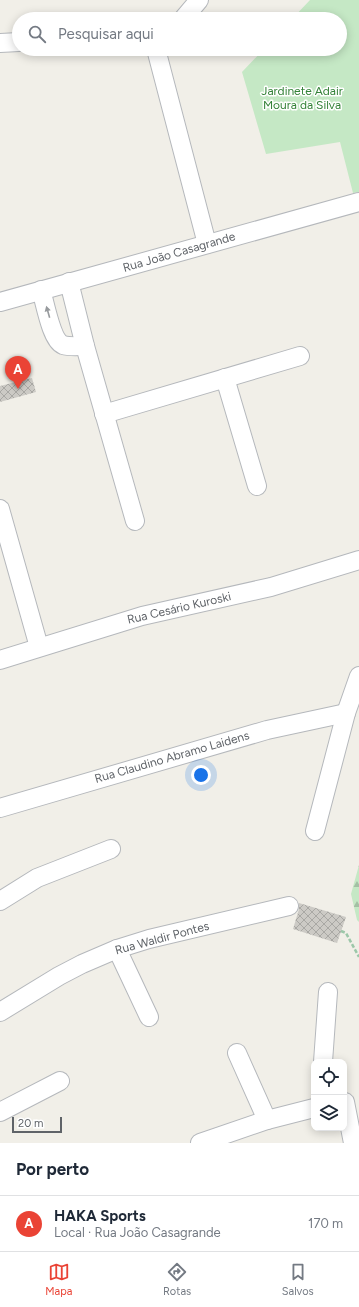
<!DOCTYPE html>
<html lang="pt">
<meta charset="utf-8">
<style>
body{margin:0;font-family:Figtree,sans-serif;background:#f6f6f7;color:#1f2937}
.controls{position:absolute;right:12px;bottom:12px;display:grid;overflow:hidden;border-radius:8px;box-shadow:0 2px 10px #0003}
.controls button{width:36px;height:36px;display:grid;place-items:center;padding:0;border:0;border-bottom:1px solid #e0e1e3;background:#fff;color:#1f2937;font:20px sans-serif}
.scale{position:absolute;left:12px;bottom:10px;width:50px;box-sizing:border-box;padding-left:4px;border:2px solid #5f6368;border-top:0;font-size:11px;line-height:14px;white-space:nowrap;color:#5f6368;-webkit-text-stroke:3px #fff;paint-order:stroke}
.you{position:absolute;left:201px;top:775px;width:14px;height:14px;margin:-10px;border:3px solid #fff;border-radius:50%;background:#1a73e8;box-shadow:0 0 0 6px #1a73e833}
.badge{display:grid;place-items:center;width:26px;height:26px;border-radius:50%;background:#ea4335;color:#fff;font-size:13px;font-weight:700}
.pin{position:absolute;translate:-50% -33px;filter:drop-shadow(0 1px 2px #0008)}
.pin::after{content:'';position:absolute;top:21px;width:14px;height:12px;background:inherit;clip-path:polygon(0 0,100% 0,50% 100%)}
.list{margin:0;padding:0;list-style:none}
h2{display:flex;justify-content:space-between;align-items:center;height:52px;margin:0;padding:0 16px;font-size:17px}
h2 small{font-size:13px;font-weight:400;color:#747a83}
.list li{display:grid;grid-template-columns:26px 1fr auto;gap:12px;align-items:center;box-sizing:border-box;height:56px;padding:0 16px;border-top:1px solid #e0e1e3}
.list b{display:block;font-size:15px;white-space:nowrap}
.list p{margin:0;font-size:13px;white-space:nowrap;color:#747a83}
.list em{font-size:13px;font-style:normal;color:#747a83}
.icon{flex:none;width:22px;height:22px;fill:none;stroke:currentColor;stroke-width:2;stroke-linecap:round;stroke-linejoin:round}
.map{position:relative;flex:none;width:359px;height:1143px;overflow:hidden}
.search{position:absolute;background:#fff;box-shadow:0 2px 10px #0003;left:12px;right:12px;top:12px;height:44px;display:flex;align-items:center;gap:10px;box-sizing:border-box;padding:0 14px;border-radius:22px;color:#747a83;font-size:15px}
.sheet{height:108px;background:#fff}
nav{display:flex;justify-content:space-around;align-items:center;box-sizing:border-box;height:56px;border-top:1px solid #e0e1e3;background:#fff;font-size:11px;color:#747a83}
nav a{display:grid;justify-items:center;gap:2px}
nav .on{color:#ea4335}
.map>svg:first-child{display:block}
</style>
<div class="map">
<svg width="359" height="1143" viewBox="0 0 359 1143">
<defs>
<pattern id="forest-firs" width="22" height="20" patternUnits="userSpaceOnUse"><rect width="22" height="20" fill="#c5e8c5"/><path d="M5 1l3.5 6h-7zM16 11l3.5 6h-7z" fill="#a3c0a4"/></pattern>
<pattern id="building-cross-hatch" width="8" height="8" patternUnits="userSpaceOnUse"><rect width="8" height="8" fill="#cccac5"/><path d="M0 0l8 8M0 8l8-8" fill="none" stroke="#a9a8a4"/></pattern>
</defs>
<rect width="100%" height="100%" fill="#f1efe8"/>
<!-- green -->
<polygon fill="#c5e8c5" points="310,0 359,0 359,192 353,193 340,142 266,154 242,72 264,49 340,49 340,19 292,19"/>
<!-- forest -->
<polygon fill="url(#forest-firs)" points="359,865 359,922 357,920 351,894"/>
<!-- building -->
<g fill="url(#building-cross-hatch)">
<polygon points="32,378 36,392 0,402 0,386"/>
<polygon points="299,903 346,917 337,943 293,929 299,909"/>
</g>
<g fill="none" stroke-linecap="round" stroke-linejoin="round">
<!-- minor casing -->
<g stroke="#b5b8bc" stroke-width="20">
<g id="minor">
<polyline points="183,19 199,0"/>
<polyline points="0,43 19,42"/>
<polyline points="156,49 207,244"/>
<polyline points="69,282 85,346 135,521"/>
<path d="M41,290C45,302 51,340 63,345C70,347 78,346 85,346"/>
<polyline points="0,302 359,202"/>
<polyline points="225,378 257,486"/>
<polyline points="104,414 300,356"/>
<polyline points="0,509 39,647"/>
<polyline points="0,660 142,616 271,587 359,560"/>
<polyline points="0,808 267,730 346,713"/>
<polyline points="315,831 346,713 359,676"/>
<polyline points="0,901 37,878 111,849"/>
<polyline points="117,949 149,1017"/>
<polyline points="0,1012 59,976 82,964 117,949 149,939 289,906"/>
<polyline points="237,1053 267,1120"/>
<polyline points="323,1062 328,992"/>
<polyline points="345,1102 353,1143"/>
<polyline points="0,1112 60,1081"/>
<polyline points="200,1143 267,1120 314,1108"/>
</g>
</g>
<!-- path -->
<polyline stroke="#9cc7a9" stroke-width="2.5" stroke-dasharray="4 2" stroke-linecap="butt" points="341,931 346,933 359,957"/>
<!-- minor -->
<use href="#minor" stroke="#fff" stroke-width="18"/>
</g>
<!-- one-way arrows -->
<defs><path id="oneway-solid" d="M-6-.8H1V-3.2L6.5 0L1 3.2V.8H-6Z"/></defs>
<use fill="#979a9d" href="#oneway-solid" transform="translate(48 312) rotate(-106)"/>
<g text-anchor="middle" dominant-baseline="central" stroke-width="3" stroke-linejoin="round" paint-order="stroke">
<!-- park labels -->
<g font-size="12" fill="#348238" stroke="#fff">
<text x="302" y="91">Jardinete Adair<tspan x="302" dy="14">Moura da Silva</tspan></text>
</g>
<!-- street labels -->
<g font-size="12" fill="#5f6368" stroke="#fff">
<text transform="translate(179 252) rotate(-16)">Rua João Casagrande</text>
<text transform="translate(179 608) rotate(-13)">Rua Cesário Kuroski</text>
<text transform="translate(172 757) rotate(-16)">Rua Claudino Abramo Laidens</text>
<text transform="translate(162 938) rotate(-15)">Rua Waldir Pontes</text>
</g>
</g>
</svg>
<div class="controls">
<button><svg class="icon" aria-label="locate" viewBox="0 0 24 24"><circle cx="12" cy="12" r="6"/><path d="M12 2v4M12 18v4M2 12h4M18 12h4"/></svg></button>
<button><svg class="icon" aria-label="layers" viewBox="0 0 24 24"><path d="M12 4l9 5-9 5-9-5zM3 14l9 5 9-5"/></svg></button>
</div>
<div class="scale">20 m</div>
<div class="you"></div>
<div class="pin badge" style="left:18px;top:389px">A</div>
<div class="search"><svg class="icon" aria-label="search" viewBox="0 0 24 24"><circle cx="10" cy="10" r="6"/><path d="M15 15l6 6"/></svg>Pesquisar aqui</div>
</div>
<section class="sheet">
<h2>Por perto<small></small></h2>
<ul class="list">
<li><span class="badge">A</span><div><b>HAKA Sports</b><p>Local · Rua João Casagrande</p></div><em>170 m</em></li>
</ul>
</section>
<nav>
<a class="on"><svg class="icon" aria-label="map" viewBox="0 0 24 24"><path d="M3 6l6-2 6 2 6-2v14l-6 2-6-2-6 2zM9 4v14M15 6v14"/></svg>Mapa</a>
<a><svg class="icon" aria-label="directions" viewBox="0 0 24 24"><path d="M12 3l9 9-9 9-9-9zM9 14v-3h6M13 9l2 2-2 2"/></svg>Rotas</a>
<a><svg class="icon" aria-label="saved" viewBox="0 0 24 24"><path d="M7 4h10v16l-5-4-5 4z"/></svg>Salvos</a>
</nav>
